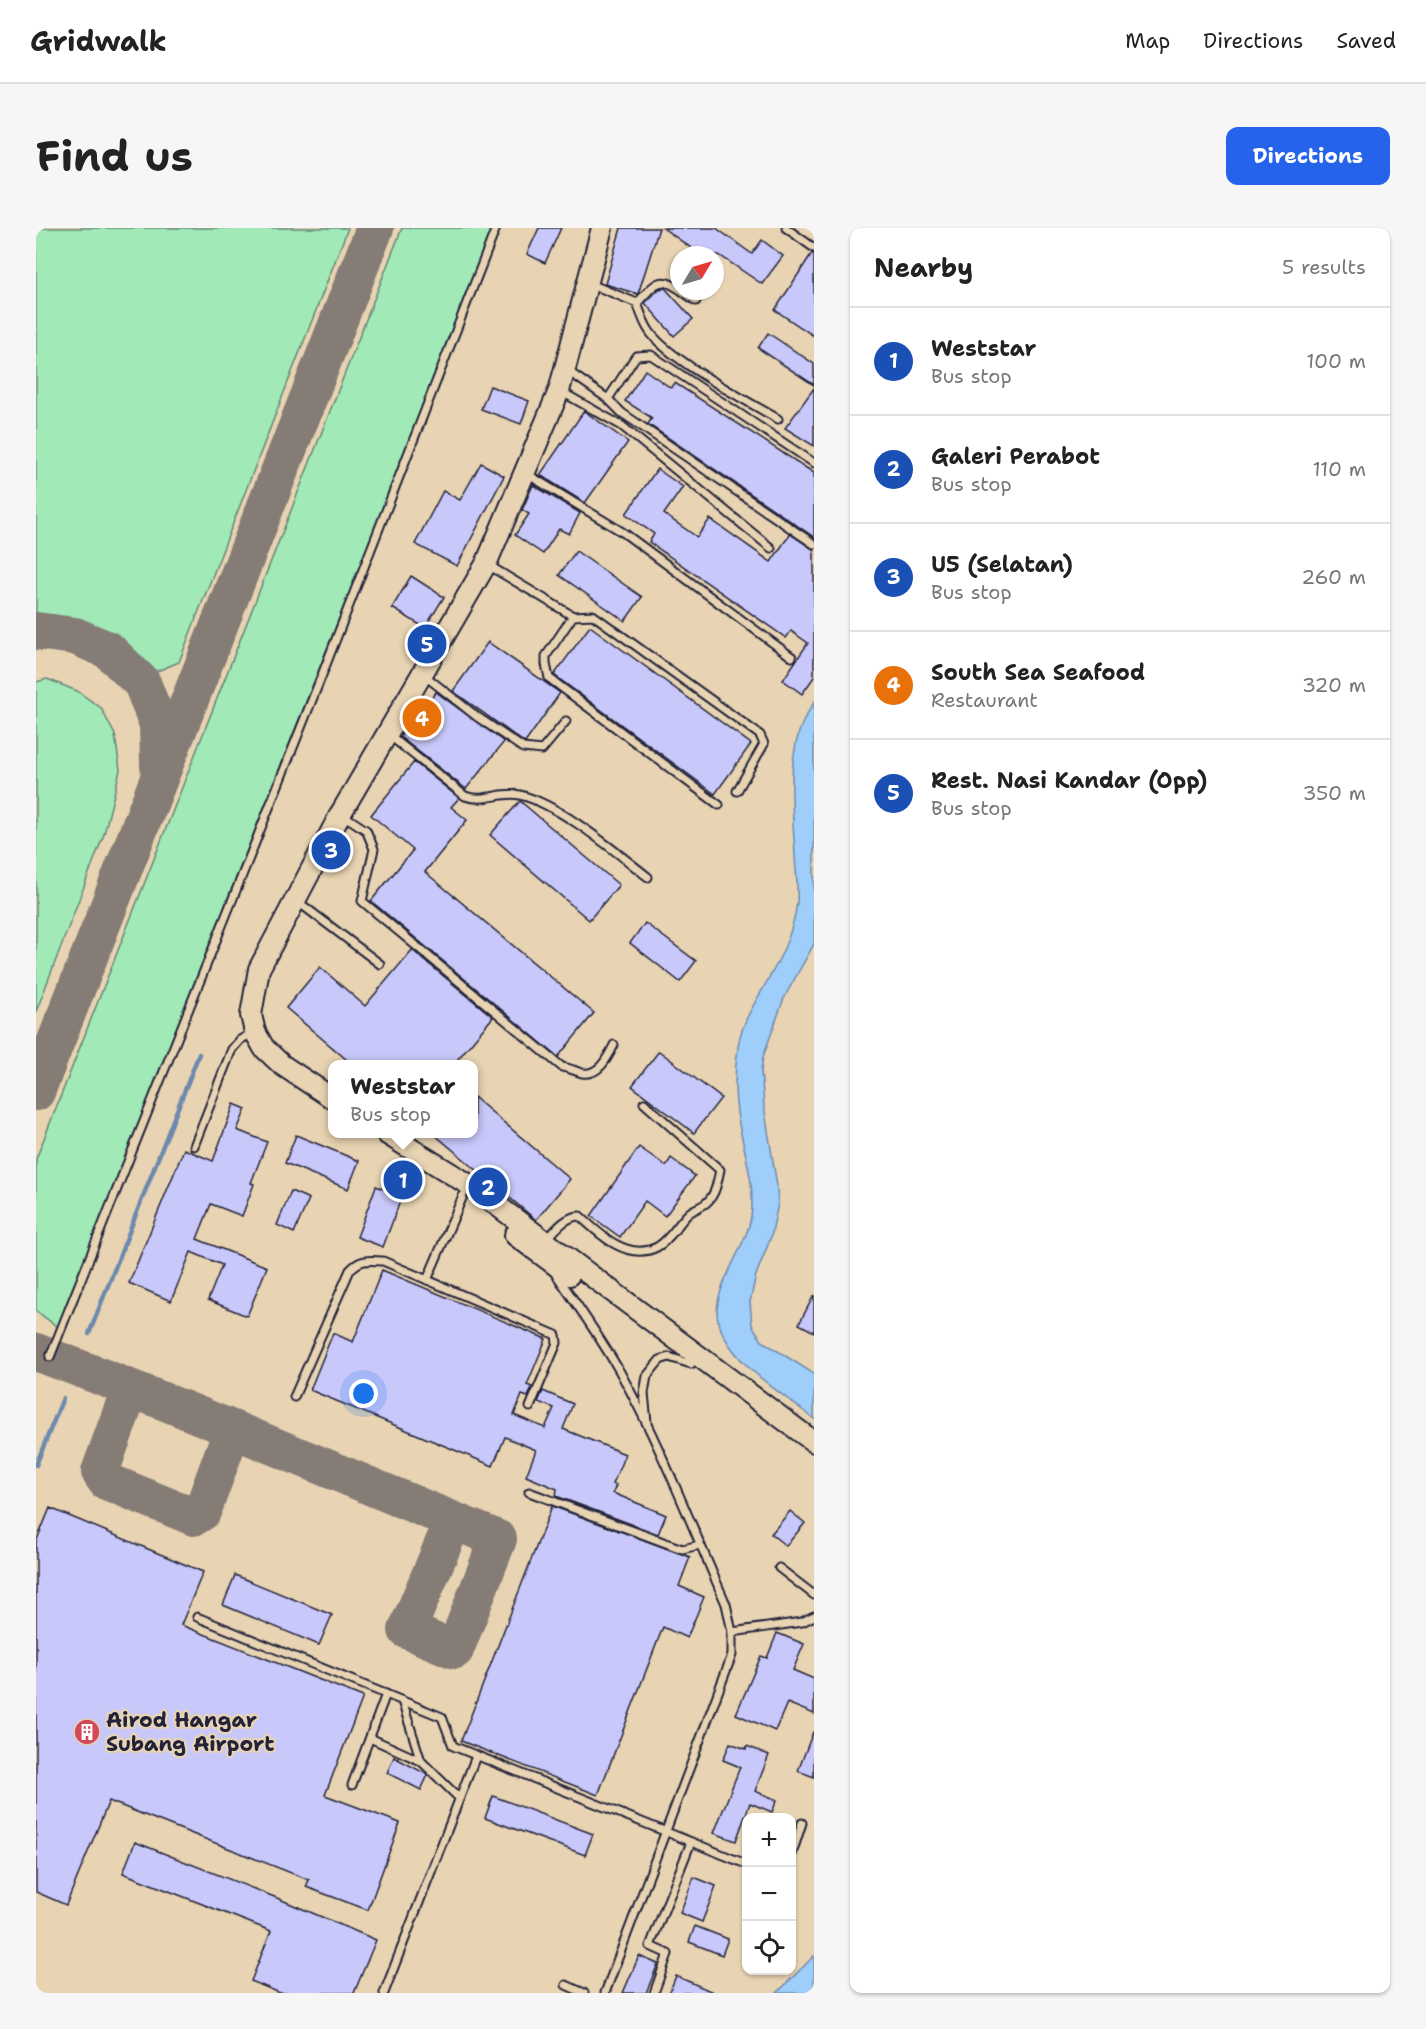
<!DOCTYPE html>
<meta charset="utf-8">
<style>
body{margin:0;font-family:"Shantell Sans",sans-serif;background:#f6f6f6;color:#222}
.controls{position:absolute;right:18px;bottom:18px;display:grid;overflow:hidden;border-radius:12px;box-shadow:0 2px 4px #0004}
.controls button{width:54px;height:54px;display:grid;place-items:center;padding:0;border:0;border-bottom:2px solid #e0e0e0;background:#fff;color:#222;font:30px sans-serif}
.compass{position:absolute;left:634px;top:18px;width:54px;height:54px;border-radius:50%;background:#fff;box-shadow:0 2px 4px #0004;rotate:52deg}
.you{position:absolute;left:328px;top:1166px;width:21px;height:21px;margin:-15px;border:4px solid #fff;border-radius:50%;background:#1a73e8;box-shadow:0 0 0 9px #1a73e833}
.badge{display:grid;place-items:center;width:39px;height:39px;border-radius:50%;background:#2563eb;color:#fff;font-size:20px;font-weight:700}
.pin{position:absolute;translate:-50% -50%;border:3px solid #fff;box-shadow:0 2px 6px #0006}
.popup{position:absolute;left:292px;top:832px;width:150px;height:78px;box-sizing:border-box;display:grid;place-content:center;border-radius:12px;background:#fff;filter:drop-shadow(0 2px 4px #0005);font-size:20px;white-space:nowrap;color:#767676}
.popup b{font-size:22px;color:#222}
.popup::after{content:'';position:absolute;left:50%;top:100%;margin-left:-12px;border:12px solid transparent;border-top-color:#fff}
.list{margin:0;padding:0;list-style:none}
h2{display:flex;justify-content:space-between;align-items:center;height:78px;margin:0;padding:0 24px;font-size:26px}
h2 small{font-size:20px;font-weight:400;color:#767676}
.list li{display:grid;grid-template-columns:39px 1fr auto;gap:18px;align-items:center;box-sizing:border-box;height:108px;padding:0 24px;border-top:2px solid #e0e0e0}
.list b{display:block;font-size:22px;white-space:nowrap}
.list p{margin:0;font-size:20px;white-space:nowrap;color:#767676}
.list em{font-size:20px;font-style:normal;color:#767676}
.icon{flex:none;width:33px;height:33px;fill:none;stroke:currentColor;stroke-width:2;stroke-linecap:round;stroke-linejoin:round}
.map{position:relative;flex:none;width:778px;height:1765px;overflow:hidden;border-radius:12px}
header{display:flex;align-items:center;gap:36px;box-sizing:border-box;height:84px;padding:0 30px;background:#fff;border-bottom:2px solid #e0e0e0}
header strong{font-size:28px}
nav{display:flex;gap:33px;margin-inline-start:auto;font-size:21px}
.intro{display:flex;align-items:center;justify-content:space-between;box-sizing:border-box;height:144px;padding:0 36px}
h1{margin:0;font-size:42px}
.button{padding:15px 27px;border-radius:12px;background:#2563eb;color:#fff;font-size:21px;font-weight:700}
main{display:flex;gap:36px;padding:0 36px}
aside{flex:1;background:#fff;border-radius:12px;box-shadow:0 2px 4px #0004}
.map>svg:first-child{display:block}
</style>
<header>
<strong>Gridwalk</strong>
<nav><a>Map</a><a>Directions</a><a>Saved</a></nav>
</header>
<div class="intro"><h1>Find us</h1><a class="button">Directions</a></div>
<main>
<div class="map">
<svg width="778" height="1765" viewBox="0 0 778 1765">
<rect width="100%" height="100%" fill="#e8d4b2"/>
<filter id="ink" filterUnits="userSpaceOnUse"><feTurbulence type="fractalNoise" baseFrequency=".0167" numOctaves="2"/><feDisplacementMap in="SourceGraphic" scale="12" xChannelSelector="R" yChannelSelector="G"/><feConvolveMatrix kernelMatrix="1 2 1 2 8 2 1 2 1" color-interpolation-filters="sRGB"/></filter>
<g filter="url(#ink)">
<!-- green -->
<g fill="#a1e9b6" stroke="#628678" stroke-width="1.5">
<polygon points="0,0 312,0 143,434 119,444 92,417 59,398 19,387 0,389"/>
<polygon points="366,0 458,0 22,1099 0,1083 0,931"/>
<polygon points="11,451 41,463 65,480 79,507 84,542 68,606 0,784 0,454"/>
</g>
<!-- water -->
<g fill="#9fcefb" stroke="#6d89ae" stroke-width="1.5">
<path d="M778,474V716L748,770L727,829L725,843L728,878L741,958L742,976L735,1009L720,1047L714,1074L716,1097L726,1113L778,1146V1191C746,1165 692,1134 682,1092C675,1063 708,1022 714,994C721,963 709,927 703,896C698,871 698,845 702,819C705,794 721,772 733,750C747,726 758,701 761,674C762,659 760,643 759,628C757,589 750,530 767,494C770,487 774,481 778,474Z"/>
<polygon points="778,1728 778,1765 741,1765"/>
</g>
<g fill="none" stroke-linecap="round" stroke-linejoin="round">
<!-- stream -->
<g stroke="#6d89ae" stroke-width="4.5">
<polyline points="53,1106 163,826"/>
<polyline points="0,1237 27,1170"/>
</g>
<!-- taxiway -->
<g stroke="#857b76" stroke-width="38">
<polyline points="0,403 39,408 72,422 106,455 122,496 123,538"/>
<polyline points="0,864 339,0"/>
<path d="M0,1124C156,1182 308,1248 462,1311L419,1422L371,1402L417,1293"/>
<polyline points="94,1161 64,1244 70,1253 158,1289 166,1284 196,1202"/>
</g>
</g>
<!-- building -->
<g fill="#c8c8fa" stroke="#22223b" stroke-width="1.5">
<polygon points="503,0 525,0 509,35 491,26"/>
<polygon points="585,0 623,0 602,66 569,56"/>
<polygon points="627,0 680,0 716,26 726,12 747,28 726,56 683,27 649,27 655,20"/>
<polygon points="776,25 778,26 778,108 739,82"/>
<polygon points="629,60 657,91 638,108 609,75 623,61"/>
<polygon points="732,105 778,136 778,157 722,120"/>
<polygon points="609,142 635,160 639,155 778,245 778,309 612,196 616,190 589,173"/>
<polygon points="454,158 493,173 485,196 445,181"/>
<polygon points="778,160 778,218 749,200"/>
<polygon points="548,183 592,214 549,275 504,247"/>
<polygon points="445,235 468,248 421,338 379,316 407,263 424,272"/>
<polygon points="621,241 647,259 628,286 661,309 674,291 735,334 754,306 778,322 778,449 766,466 747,452 772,415 755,403 750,410 613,314 618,306 590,286"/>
<polygon points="497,257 544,285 533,306 523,301 507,326 479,307 493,286 486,282"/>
<polygon points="540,323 606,369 589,393 523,347"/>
<polygon points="375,348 408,369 389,400 356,380"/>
<polygon points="554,398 715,516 679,566 518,447"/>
<polygon points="452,414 524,465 489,515 417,463"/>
<polygon points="400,464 468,514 430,561 364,509"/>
<polygon points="378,534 423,570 415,579 431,592 389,644 558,785 522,829 335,673 377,622 335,587"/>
<polygon points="484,573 583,657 553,692 454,607"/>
<polygon points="609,695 660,733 644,754 594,715"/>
<polygon points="376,722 457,789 417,837 317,837 250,780 284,739 329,778"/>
<polygon points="623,823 685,870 658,905 596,858"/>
<polygon points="438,869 534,951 500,992 398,906 438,906"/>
<polygon points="198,876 210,881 201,902 231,914 215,955 218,956 206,988 175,976 161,1011 231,1039 211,1088 172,1072 186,1037 155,1024 135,1073 93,1055 148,921 177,933"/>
<polygon points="260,907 323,933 312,961 249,935"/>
<polygon points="603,919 630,938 635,930 659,948 629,988 609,973 584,1009 555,988"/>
<polygon points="340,958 366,968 347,1019 321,1009"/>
<polygon points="255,963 273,971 258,1005 241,997"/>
<polygon points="346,1042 510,1111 491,1157 496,1159 492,1169 486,1167 478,1187 509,1200 518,1180 502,1174 507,1163 537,1176 527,1201 589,1226 577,1256 580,1257 577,1265 630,1287 622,1306 520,1268 521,1261 490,1248 500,1222 469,1209 457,1238 274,1162 297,1105 317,1114"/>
<polygon points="778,1067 778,1104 763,1096"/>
<polygon points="516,1278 654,1329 643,1358 668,1369 651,1410 627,1399 562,1567 425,1513"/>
<polygon points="14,1280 167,1344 145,1397 327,1469 289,1567 364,1595 332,1682 270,1659 273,1652 73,1573 30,1677 0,1664 0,1314"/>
<polygon points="754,1283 769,1295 750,1318 735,1306"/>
<polygon points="199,1347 296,1387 283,1417 187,1377"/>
<polygon points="741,1405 768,1416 757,1442 778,1451 778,1486 751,1475 739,1503 700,1486 725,1428 731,1430"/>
<polygon points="777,1504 778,1504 778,1549 762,1543"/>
<polygon points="694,1515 710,1521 711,1518 733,1527 719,1563 741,1572 736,1584 714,1575 700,1613 678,1605 704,1539 687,1532"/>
<polygon points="358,1529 392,1547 385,1562 351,1545"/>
<polygon points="457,1568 557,1606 549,1627 449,1590"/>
<polygon points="99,1614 241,1670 340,1712 318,1765 244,1765 215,1753 235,1703 87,1645"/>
<polygon points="658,1649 680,1658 666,1694 644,1685"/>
<polygon points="659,1698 692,1711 686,1727 653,1714"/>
<polygon points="603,1728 622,1736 610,1765 587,1765"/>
<polygon points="640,1748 679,1765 633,1765"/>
</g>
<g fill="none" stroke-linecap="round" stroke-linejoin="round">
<!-- lane casing -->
<g stroke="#22223b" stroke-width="11">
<g id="lane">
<polyline points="750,0 778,20"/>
<path d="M552,55L601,75C604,83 607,93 612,101C628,129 711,173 742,191"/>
<polyline points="646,63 660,73"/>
<path d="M601,75C616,60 622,45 643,61"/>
<polyline points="532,143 572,171 600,128 615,127 778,235"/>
<polyline points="526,164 586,198 735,320"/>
<polyline points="572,171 586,185 778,316"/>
<polyline points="491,246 588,305 756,429"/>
<polyline points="452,337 537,388"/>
<polyline points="388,447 440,488 487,520 506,522 530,493"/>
<path d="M353,507L429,568C448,575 465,563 484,567C523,576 580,624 612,649"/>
<polyline points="683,577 513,450 510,436 510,428 537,388 557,387 724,507 728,516 701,563"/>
<path d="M307,587L330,602L338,621L326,673L526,839C533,840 539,843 546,845C563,848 572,829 578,817"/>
<polyline points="261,673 344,736"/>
<polyline points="158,918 196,821 204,812 216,805"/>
<path d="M510,1012C519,1003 529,988 544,988C563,1006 592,1034 621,1019C635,1011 642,995 653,985C658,981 665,979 670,975C680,967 681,954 684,942L608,875"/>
<path d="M519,1045C542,1078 564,1109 584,1144C625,1218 656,1299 690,1376L696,1404V1427L569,1765"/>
<polyline points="391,1052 427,968"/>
<polyline points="14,1129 286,447 460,0"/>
<path d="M258,1169L314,1042C324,1031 332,1032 347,1033L520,1107L521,1115L494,1179"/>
<polyline points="611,1194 608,1165 611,1148 624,1132 633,1129 655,1136"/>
<polyline points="493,1264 646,1321 664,1317"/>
<polyline points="743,1340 778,1367"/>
<polyline points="161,1389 406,1489 417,1518 710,1636"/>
<polyline points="696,1404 766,1394 778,1388"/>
<polyline points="366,1473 385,1533 423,1570"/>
<polyline points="334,1510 385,1533"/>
<polyline points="316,1557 350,1466"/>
<polyline points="756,1626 766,1595"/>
<polyline points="530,1757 548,1765"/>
<polyline points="348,1765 440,1528"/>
<polyline points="618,1765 632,1726 614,1718 655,1614"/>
</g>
</g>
<!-- secondary casing -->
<g stroke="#22223b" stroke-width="24">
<g id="secondary">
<polyline points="296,870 246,837 228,820 219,804 215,787 223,741 305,585 450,336 523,163 566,0"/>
<polyline points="351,906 435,958 778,1214"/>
<polyline points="479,1007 533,1047"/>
</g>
</g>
<!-- lane -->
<use href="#lane" stroke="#e8d4b2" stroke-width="7"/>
<!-- secondary -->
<use href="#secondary" stroke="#e8d4b2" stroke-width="20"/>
</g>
</g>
<!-- icons -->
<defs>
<g id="building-disc" transform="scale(1.35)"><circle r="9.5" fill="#d1495b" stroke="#e8d4b2"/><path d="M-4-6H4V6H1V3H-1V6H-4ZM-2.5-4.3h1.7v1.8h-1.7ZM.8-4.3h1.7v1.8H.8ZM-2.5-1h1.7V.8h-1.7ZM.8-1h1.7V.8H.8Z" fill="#fff"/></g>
</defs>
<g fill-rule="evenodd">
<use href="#building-disc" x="51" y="1504"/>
</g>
<g text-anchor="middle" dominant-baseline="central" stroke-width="4.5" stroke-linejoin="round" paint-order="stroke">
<!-- poi labels -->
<g font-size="21" font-weight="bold" fill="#22223b" stroke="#e8d4b2" text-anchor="start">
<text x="70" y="1492">Airod Hangar<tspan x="70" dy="24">Subang Airport</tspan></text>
</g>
</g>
</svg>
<div class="controls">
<button>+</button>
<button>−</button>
<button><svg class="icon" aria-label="locate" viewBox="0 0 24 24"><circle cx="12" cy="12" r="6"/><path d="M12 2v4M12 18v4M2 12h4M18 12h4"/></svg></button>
</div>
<svg class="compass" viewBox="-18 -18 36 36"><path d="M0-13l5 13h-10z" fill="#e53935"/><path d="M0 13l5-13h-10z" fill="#767676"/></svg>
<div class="you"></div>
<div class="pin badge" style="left:367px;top:952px;background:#1a4fb4">1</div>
<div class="popup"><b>Weststar</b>Bus stop</div>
<div class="pin badge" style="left:452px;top:959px;background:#1a4fb4">2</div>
<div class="pin badge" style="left:295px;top:622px;background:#1a4fb4">3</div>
<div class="pin badge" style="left:386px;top:490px;background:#e8710a">4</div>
<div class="pin badge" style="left:391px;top:416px;background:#1a4fb4">5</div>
</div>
<aside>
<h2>Nearby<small>5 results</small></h2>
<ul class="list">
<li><span class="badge" style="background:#1a4fb4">1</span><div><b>Weststar</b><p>Bus stop</p></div><em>100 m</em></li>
<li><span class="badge" style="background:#1a4fb4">2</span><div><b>Galeri Perabot</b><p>Bus stop</p></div><em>110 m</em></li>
<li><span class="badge" style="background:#1a4fb4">3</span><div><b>U5 (Selatan)</b><p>Bus stop</p></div><em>260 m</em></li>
<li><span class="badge" style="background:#e8710a">4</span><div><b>South Sea Seafood</b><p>Restaurant</p></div><em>320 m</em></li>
<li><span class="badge" style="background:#1a4fb4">5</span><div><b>Rest. Nasi Kandar (Opp)</b><p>Bus stop</p></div><em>350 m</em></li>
</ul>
</aside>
</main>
